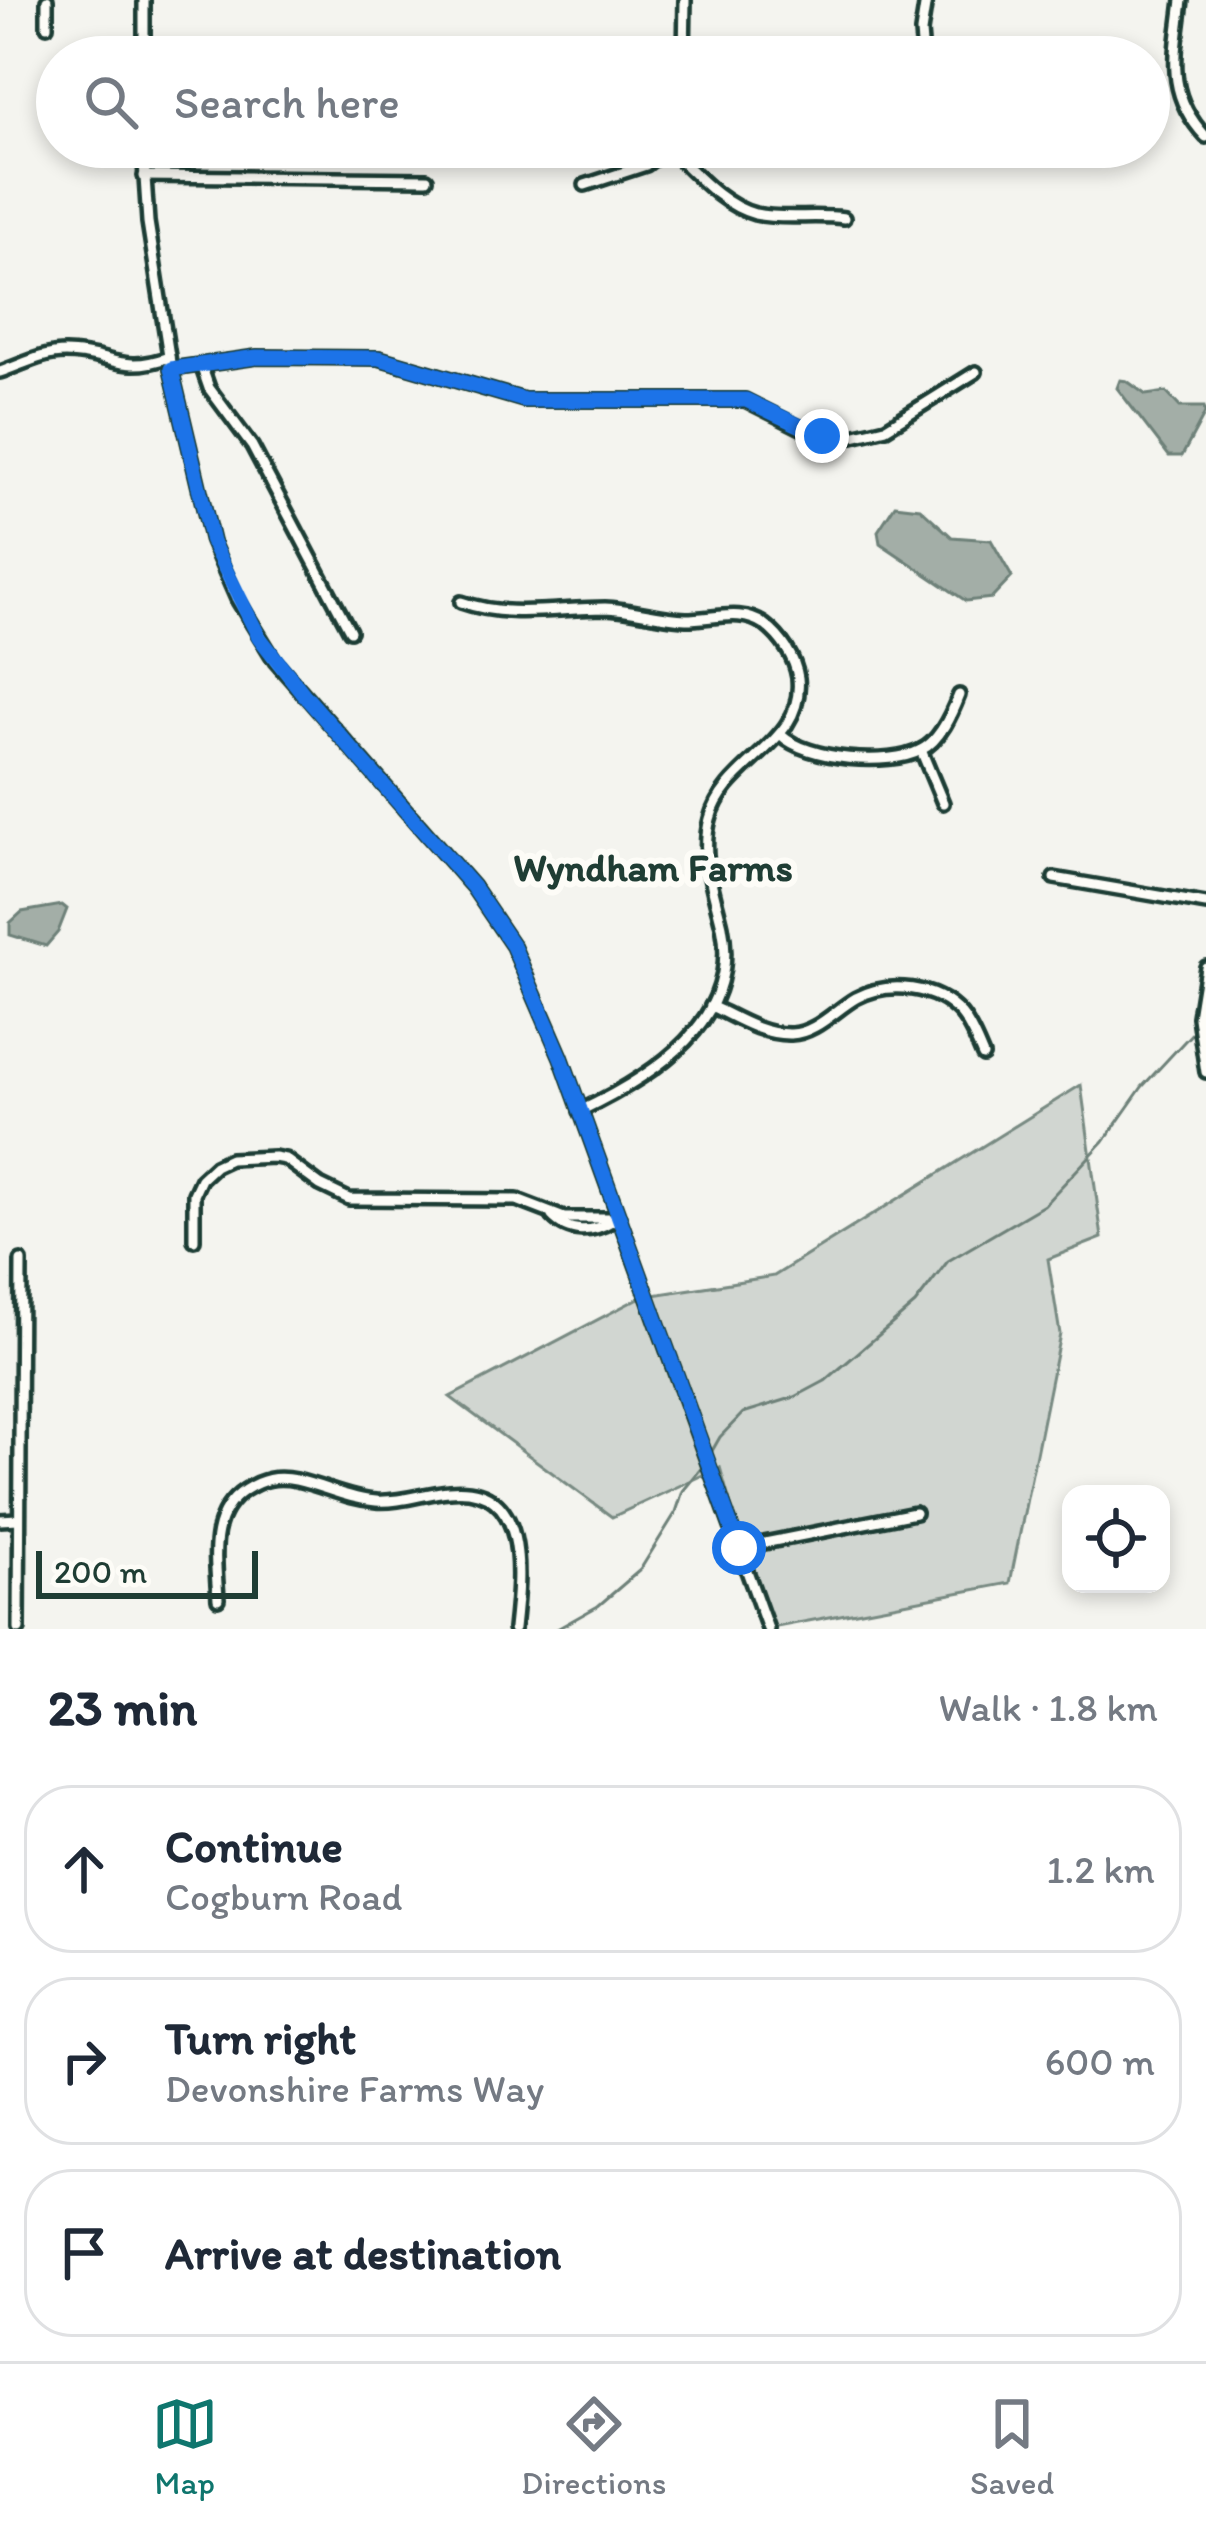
<!DOCTYPE html>
<meta charset="utf-8">
<style>
body{margin:0;font-family:Itim,sans-serif;background:#f6f6f7;color:#1f2937}
.controls{position:absolute;right:36px;bottom:36px;display:grid;overflow:hidden;border-radius:24px;box-shadow:0 6px 18px #0003}
.controls button{width:108px;height:108px;display:grid;place-items:center;padding:0;border:0;border-bottom:3px solid #e0e1e3;background:#fff;color:#1f2937;font:60px sans-serif}
.scale{position:absolute;left:36px;bottom:30px;width:222px;box-sizing:border-box;padding-left:12px;border:6px solid #1f3d34;border-top:0;font-size:33px;line-height:42px;white-space:nowrap;color:#1f3d34;-webkit-text-stroke:9px #fdfcf7;paint-order:stroke}
.stop{position:absolute;width:36px;height:36px;margin:-27px;border:9px solid #1a73e8;border-radius:50%;background:#fff}
.stop.end{background:#1a73e8;border-color:#fff;box-shadow:0 3px 12px #0008}
.list{margin:0;padding:0;list-style:none}
h2{display:flex;justify-content:space-between;align-items:center;height:156px;margin:0;padding:0 48px;font-size:51px}
h2 small{font-size:39px;font-weight:400;color:#747a83}
.list li{display:grid;grid-template-columns:78px 1fr auto;gap:36px;align-items:center;box-sizing:border-box;height:168px;margin:0 24px 24px;padding:0 24px;border:3px solid #e0e1e3;border-radius:48px}
.list b{display:block;font-size:45px;white-space:nowrap}
.list p{margin:0;font-size:39px;white-space:nowrap;color:#747a83}
.list em{font-size:39px;font-style:normal;color:#747a83}
.icon{flex:none;width:66px;height:66px;fill:none;stroke:currentColor;stroke-width:2;stroke-linecap:round;stroke-linejoin:round}
.map{position:relative;flex:none;width:1206px;height:1629px;overflow:hidden}
.search{position:absolute;background:#fff;box-shadow:0 6px 18px #0003;left:36px;right:36px;top:36px;height:132px;display:flex;align-items:center;gap:30px;box-sizing:border-box;padding:0 42px;border-radius:66px;color:#747a83;font-size:45px}
.sheet{height:732px;background:#fff}
nav{display:flex;justify-content:space-around;align-items:center;box-sizing:border-box;height:168px;border-top:3px solid #e0e1e3;background:#fff;font-size:33px;color:#747a83}
nav a{display:grid;justify-items:center;gap:6px}
nav .on{color:#0f766e}
.map>svg:first-child{display:block}
</style>
<div class="map">
<svg width="1206" height="1629" viewBox="0 0 1206 1629">
<rect width="100%" height="100%" fill="#f4f4ef"/>
<filter id="ink" filterUnits="userSpaceOnUse"><feTurbulence type="fractalNoise" baseFrequency=".00833" numOctaves="2"/><feDisplacementMap in="SourceGraphic" scale="24" xChannelSelector="R" yChannelSelector="G"/><feConvolveMatrix kernelMatrix="1 2 1 2 8 2 1 2 1" color-interpolation-filters="sRGB"/></filter>
<g filter="url(#ink)">
<!-- green -->
<polygon fill="#d1d6d1" stroke="#788a82" stroke-width="3" points="1081,1085 1102,1238 1048,1259 1060,1334 1010,1583 766,1629 720,1467 612,1517 450,1397 641,1297 774,1276"/>
<!-- water -->
<g fill="#a3aea7" stroke="#6e8179" stroke-width="3">
<polygon points="1120,380 1127,381 1146,395 1166,392 1180,407 1204,407 1205,413 1182,456 1169,456 1117,388"/>
<polygon points="895,505 920,508 952,537 991,540 1012,577 992,598 966,601 880,543 878,531"/>
<polygon points="62,905 67,909 58,932 46,946 10,935 10,923 22,912"/>
</g>
<g fill="none" stroke-linecap="round" stroke-linejoin="round">
<!-- stream -->
<g stroke="#6e8179" stroke-width="3">
<polyline points="708,1458 720,1437 743,1413 795,1397 825,1381 915,1304 948,1261 1044,1205 1104,1141 1142,1087 1195,1030"/>
<polyline points="557,1629 598,1606 640,1570 676,1512 683,1491 703,1466"/>
</g>
<!-- minor casing -->
<g stroke="#1f3d34" stroke-width="18">
<g id="minor">
<polyline points="47,0 47,26"/>
<path d="M1182,0C1176,55 1164,92 1206,137"/>
<polyline points="144,57 144,0"/>
<polyline points="684,57 685,0"/>
<polyline points="923,57 921,32 926,0"/>
<polyline points="143,147 148,222 171,369 212,542 237,599 275,661 473,887 513,946 561,1057 768,1629"/>
<path d="M669,149C694,172 721,205 755,214C783,220 815,214 844,218"/>
<polyline points="144,176 427,179"/>
<polyline points="585,185 646,165 670,147"/>
<polyline points="201,365 209,388 252,446 350,631"/>
<polyline points="171,369 257,357 379,358 524,400 745,400 811,433 844,438 886,428 976,372"/>
<path d="M0,372C22,365 42,353 65,353C110,353 120,375 169,357"/>
<path d="M461,602C509,619 556,608 605,608C633,609 659,618 686,619C714,619 742,608 765,625C782,638 795,658 798,678C805,745 725,761 710,819C700,855 714,891 722,926C742,1021 653,1076 580,1111"/>
<path d="M781,735C807,760 889,767 921,750C940,741 952,713 959,695"/>
<polyline points="921,750 943,803"/>
<polyline points="1054,878 1206,904"/>
<polyline points="1206,967 1198,1017 1206,1072"/>
<path d="M711,1006C736,1018 762,1035 791,1034C816,1033 835,1010 856,998C889,980 936,986 961,1014C971,1026 977,1042 983,1056"/>
<path d="M552,1216C569,1234 592,1233 612,1221"/>
<polyline points="194,1240 194,1194 201,1179 215,1166 230,1159 274,1157 285,1159 320,1185 349,1199 517,1200 564,1218 616,1218"/>
<polyline points="0,1520 18,1519"/>
<polyline points="739,1548 915,1513"/>
<path d="M218,1599C216,1560 207,1515 245,1490C262,1479 276,1476 296,1480C324,1486 348,1499 376,1501C400,1503 425,1493 449,1491C530,1483 520,1574 514,1629"/>
<polyline points="19,1629 21,1261"/>
</g>
</g>
<!-- minor -->
<use href="#minor" stroke="#fdfcf7" stroke-width="9"/>
</g>
</g>
<g fill="none" stroke-linecap="round" stroke-linejoin="round" filter="url(#ink)">
<!-- route -->
<polyline stroke="#1a73e8" stroke-width="15" points="739,1548 561,1057 513,946 473,887 305,696 259,637 212,542 171,369 257,357 379,358 524,400 746,400 822,436"/>
</g>
<g text-anchor="middle" dominant-baseline="central" stroke-width="12" stroke-linejoin="round" paint-order="stroke">
<!-- neighbourhood labels -->
<g font-size="39" font-weight="bold" fill="#1f3d34" stroke="#fdfcf7">
<text x="653" y="867">Wyndham Farms</text>
</g>
</g>
</svg>
<div class="controls">
<button><svg class="icon" aria-label="locate" viewBox="0 0 24 24"><circle cx="12" cy="12" r="6"/><path d="M12 2v4M12 18v4M2 12h4M18 12h4"/></svg></button>
</div>
<div class="scale">200 m</div>
<div class="stop" style="left:739px;top:1548px"></div>
<div class="stop end" style="left:822px;top:436px"></div>
<div class="search"><svg class="icon" aria-label="search" viewBox="0 0 24 24"><circle cx="10" cy="10" r="6"/><path d="M15 15l6 6"/></svg>Search here</div>
</div>
<section class="sheet">
<h2>23 min<small>Walk · 1.8 km</small></h2>
<ul class="list">
<li><svg class="icon" aria-label="ahead" viewBox="0 0 24 24"><path d="M12 20V5M6 11l6-6 6 6"/></svg><div><b>Continue</b><p>Cogburn Road</p></div><em>1.2 km</em></li>
<li><svg class="icon" aria-label="right" viewBox="0 0 24 24"><path d="M7 20v-9h11M14 6l5 5-5 5"/></svg><div><b>Turn right</b><p>Devonshire Farms Way</p></div><em>600 m</em></li>
<li><svg class="icon" aria-label="arrive" viewBox="0 0 24 24"><path d="M6 21V4h12l-3 4 3 4H6"/></svg><div><b>Arrive at destination</b></div></li>
</ul>
</section>
<nav>
<a class="on"><svg class="icon" aria-label="map" viewBox="0 0 24 24"><path d="M3 6l6-2 6 2 6-2v14l-6 2-6-2-6 2zM9 4v14M15 6v14"/></svg>Map</a>
<a><svg class="icon" aria-label="directions" viewBox="0 0 24 24"><path d="M12 3l9 9-9 9-9-9zM9 14v-3h6M13 9l2 2-2 2"/></svg>Directions</a>
<a><svg class="icon" aria-label="saved" viewBox="0 0 24 24"><path d="M7 4h10v16l-5-4-5 4z"/></svg>Saved</a>
</nav>
